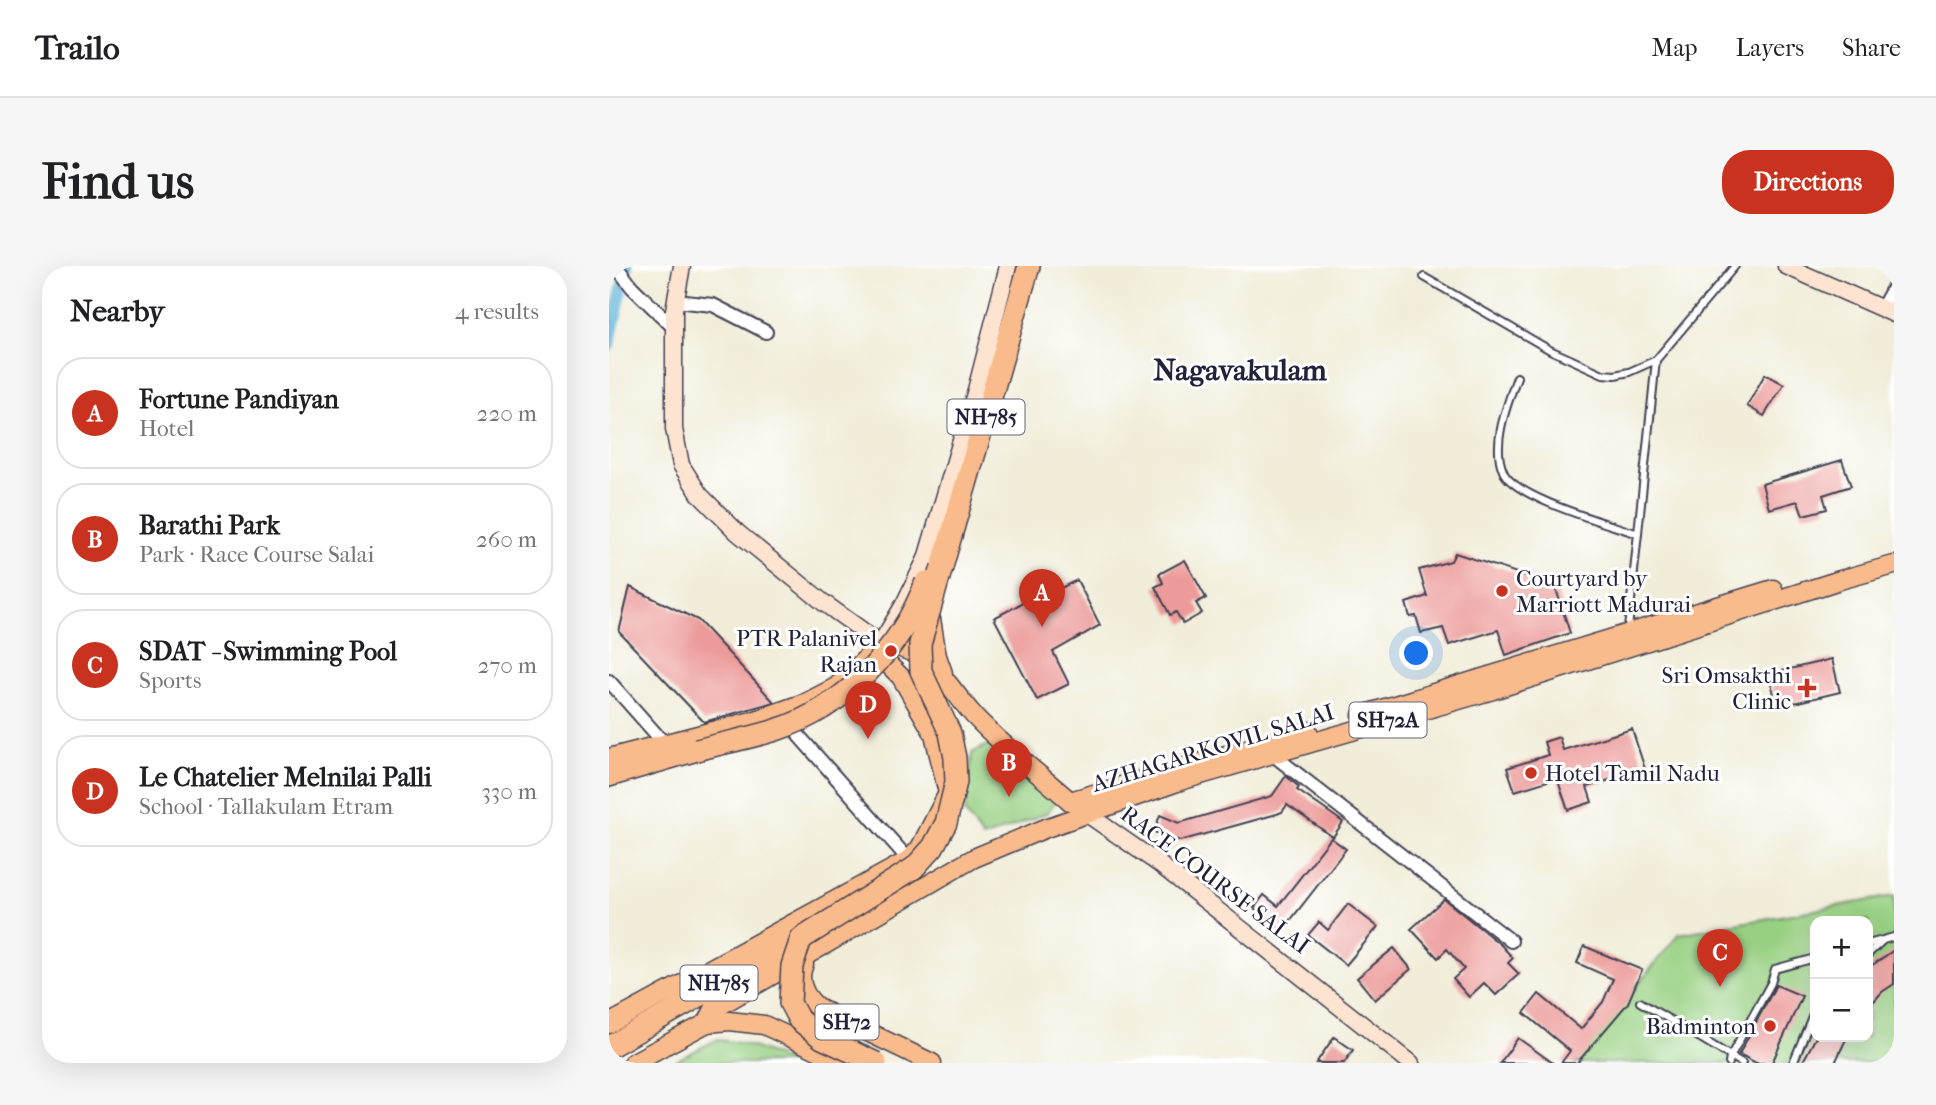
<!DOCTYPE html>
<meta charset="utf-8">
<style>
body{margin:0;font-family:"IM FELL French Canon",serif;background:#f6f6f6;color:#202124}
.controls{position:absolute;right:21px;bottom:21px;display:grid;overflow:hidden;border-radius:14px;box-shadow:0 7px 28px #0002}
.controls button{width:63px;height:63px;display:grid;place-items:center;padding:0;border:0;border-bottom:2px solid #e0e0e0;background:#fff;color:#202124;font:35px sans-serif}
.you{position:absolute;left:808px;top:388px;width:24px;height:24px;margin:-18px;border:5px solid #fff;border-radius:50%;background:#1a73e8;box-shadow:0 0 0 10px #1a73e833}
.badge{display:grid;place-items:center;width:46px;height:46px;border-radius:50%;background:#c8321e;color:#fff;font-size:23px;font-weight:700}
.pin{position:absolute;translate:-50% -58px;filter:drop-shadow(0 2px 4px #0008)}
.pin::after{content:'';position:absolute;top:37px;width:24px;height:21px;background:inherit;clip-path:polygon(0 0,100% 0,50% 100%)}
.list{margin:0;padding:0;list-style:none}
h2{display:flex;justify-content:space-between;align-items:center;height:91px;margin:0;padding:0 28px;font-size:30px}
h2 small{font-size:23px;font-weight:400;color:#757577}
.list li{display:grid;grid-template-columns:46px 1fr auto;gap:21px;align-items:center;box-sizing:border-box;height:112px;margin:0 14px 14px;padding:0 14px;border:2px solid #e0e0e0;border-radius:28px}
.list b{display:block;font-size:26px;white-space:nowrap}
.list p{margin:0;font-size:23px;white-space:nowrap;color:#757577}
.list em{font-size:23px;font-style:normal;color:#757577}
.map{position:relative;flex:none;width:1285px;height:797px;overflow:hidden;border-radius:28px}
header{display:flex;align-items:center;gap:42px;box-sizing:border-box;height:98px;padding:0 35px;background:#fff;border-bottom:2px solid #e0e0e0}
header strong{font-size:33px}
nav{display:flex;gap:38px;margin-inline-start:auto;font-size:24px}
.intro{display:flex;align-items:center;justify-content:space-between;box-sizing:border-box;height:168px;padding:0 42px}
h1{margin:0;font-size:49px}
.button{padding:18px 32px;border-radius:28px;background:#c8321e;color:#fff;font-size:24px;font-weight:700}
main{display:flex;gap:42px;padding:0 42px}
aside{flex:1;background:#fff;border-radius:28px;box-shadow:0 7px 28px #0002}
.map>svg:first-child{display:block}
</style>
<header>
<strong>Trailo</strong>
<nav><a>Map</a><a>Layers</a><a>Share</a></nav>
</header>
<div class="intro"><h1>Find us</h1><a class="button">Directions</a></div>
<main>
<aside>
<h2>Nearby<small>4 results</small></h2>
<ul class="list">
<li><span class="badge">A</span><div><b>Fortune Pandiyan</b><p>Hotel</p></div><em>220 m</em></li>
<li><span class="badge">B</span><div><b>Barathi Park</b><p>Park · Race Course Salai</p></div><em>260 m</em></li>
<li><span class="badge">C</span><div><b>SDAT - Swimming Pool</b><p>Sports</p></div><em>270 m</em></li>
<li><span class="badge">D</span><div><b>Le Chatelier Melnilai Palli</b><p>School · Tallakulam Etram</p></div><em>330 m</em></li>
</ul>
</aside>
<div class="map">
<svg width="1285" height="797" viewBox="0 0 1285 797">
<rect width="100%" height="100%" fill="#fff"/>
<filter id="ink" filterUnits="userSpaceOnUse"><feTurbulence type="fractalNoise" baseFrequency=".0143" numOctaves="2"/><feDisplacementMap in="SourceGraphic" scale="14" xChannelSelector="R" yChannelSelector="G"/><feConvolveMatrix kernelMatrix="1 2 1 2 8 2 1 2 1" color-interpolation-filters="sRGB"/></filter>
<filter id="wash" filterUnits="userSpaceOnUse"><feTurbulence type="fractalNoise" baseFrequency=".00686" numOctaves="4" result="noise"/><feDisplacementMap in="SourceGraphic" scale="28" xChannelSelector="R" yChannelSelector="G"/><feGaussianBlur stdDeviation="1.57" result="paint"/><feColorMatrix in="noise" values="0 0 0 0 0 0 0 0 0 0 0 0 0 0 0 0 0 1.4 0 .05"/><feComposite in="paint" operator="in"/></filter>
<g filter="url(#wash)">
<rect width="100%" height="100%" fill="#f1edd9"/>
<!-- green -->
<g fill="#98d082" stroke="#5d795e" stroke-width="2" fill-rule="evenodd">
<polygon points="379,479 439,525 446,536 438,547 374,572 356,546 363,487"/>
<path d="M1285,630V797H965L1070,668ZM1206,655H1259V771H1206Z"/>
<path d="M107,774C134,775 158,786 182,797H62Z"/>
</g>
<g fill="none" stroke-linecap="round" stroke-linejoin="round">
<!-- canal -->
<polyline stroke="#58b2d5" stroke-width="12" points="0,80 18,0"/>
</g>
<g id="blocks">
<!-- building -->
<g fill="#ec9b9a">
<polygon points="1156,108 1175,118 1155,150 1138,140"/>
<polygon points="1233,194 1242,220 1214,229 1218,243 1194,249 1189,235 1160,243 1153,218"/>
<polygon points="846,287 936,316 947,323 961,367 897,389 889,364 840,379 834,362 812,367 807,350 801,351 797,337 818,330 810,304 842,295"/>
<polygon points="576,294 597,332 587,337 593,347 574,358 567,346 561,349 546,321 554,317 550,308"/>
<polygon points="468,314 491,359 444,386 460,418 428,434 385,352 415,336 417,339"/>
<polygon points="21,321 89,354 165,436 95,456 10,366"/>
<polygon points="1223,393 1231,426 1168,441 1160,408"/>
<polygon points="1023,463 1036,503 978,521 983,536 959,544 948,512 906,525 898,502 939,489 935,476 950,471 954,484"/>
<polygon points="677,510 690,521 688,524 734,556 724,571 678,539 673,546 668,548 571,575 545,566 551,549 570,557 663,530"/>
<polygon points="722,572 737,583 673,665 645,642 655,629 669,640"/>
<polygon points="835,633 892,679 904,692 899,697 910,708 887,729 875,717 860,731 844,713 855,703 838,683 829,692 802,663"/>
<polygon points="739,638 769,661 737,699 699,669 710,656 719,664"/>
<polygon points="975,680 1033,704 1019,737 968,797 952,797 961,785 915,747 930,728 972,763 994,736 1004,713 968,697"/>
<polygon points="785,682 802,703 766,734 748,712"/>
<polygon points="1285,684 1285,718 1273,726 1259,742 1259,702"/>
<polygon points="1167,719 1193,730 1163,797 1147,797 1130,788"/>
<polygon points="725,771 744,784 735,797 707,797"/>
<polygon points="1207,771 1238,771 1226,797 1193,797"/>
<polygon points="909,772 944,797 891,797"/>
</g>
</g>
</g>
<g filter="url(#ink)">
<use href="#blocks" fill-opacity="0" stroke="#414053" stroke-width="2"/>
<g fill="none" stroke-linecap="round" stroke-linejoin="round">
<!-- lane casing -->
<g stroke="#414053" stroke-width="10">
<g id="lane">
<polyline points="815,11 941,84 994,108 1006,109 1020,106 1047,94 1126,0"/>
<path d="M908,111C899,137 882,177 894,205C904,232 1001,258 1029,268"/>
<polyline points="1019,363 1047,94"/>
<polyline points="1259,678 1285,671"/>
<polyline points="1259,688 1273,675"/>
<polyline points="1031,736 1133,797"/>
<polyline points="1120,797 1121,791 1162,717 1166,703 1206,692"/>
<polyline points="1184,797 1206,743"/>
</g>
</g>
<!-- street casing -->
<g stroke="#414053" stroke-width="16">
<g id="street">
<polyline points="7,0 23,21 66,63"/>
<polyline points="67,35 104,39 157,66"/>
<polyline points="1273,42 1285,20"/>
<polyline points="0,415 55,477"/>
<polyline points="190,470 300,594"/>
<polyline points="663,488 902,675"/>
</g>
</g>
<!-- secondary casing -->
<g stroke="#414053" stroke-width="19">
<g id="secondary">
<polyline points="73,0 65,44 65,163 72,199 91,229 129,267 215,337 268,375"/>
<polyline points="1177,0 1285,48"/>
<polyline points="276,370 294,340 317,293 367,124 399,0"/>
<polyline points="471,543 550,598 802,797"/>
</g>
</g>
<!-- primary casing -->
<g stroke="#414053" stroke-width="21">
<g id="primary">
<polyline points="322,353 328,390 334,407"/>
<path d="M294,383C330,393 345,431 371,456C399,484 431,509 461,535"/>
<polyline points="753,449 1164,323"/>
<polyline points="0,492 147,454 198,436 227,421 266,384"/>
<polyline points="461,535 699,465"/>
<path d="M195,698C187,716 196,731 209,742L323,797"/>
<polyline points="98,757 120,755 155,759 236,797"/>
<polyline points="0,758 300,594 311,582 339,527 325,468 292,411 278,397"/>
<polyline points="23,797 98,757 105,743 365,592 437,562 571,515 884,424 1231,314 1285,299"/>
</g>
</g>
<!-- highway casing -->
<g stroke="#414053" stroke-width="24">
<g id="highway">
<polyline points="333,301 420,0"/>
<polyline points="0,510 88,484"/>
<polyline points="0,781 192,673"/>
</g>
</g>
<!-- lane -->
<use href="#lane" stroke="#fff" stroke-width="6"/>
<!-- street -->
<use href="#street" stroke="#fff" stroke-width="12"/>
<!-- secondary -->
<use href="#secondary" stroke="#fde4d1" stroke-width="16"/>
<!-- primary -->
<use href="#primary" stroke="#fabb8c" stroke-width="18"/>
<!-- highway -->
<use href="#highway" stroke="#fabb8c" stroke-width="21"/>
<!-- highway-bridge casing -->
<g stroke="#414053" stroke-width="24" stroke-linecap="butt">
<g id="highway-bridge">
<path d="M88,484C114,477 141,472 167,464C235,442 292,383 317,316"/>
<polyline points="267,797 213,772 190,754 181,737 183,700 192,673 305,602 324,581 337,557 347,516 346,492 341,467 312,405 311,378 333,301"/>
</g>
</g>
<!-- highway-bridge -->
<use href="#highway-bridge" stroke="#fabb8c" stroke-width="21"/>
</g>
</g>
<!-- markers -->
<g fill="#c8321e" stroke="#fff" stroke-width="2.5">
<circle cx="893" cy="325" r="7"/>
<circle cx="282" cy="385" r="7"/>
<path d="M1194.5 411.5h7v7h7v7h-7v7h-7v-7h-7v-7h7z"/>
<circle cx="922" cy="507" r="7"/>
<circle cx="1161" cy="760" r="7"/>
</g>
<g text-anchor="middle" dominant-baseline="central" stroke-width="6" stroke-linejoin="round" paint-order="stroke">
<!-- shield labels -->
<g fill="#fff" stroke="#646476" stroke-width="2">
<rect x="338.5" y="133.5" width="77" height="35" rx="5"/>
<rect x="740.5" y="436.5" width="77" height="35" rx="5"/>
<rect x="71.5" y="699.5" width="77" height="35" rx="5"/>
<rect x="206.5" y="738.5" width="63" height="35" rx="5"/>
</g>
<g font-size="21" font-weight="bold" fill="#22223b">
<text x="377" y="151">NH785</text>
<text x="779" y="454">SH72A</text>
<text x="110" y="717">NH785</text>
<text x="238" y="756">SH72</text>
</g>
<!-- poi labels -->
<g font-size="23" fill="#22223b" stroke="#fff" text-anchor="end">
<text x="907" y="312" text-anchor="start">Courtyard by<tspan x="907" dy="26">Marriott Madurai</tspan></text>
<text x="268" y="372">PTR Palanivel<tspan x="268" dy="26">Rajan</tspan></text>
<text x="1182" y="409">Sri Omsakthi<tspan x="1182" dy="26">Clinic</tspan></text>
<text x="936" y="507" text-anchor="start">Hotel Tamil Nadu</text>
<text x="1147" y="760">Badminton</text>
</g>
<!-- street labels -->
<g font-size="23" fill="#22223b" stroke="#fff">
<text transform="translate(604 482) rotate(-17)">AZHAGARKOVIL SALAI</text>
<text transform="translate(606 614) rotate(37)">RACE COURSE SALAI</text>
</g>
<!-- district labels -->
<g font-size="30" font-weight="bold" fill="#22223b" stroke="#fff">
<text x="631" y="104">Nagavakulam</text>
</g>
</g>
</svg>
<div class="controls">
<button>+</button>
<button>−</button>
</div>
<div class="you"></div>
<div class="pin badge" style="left:433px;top:361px">A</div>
<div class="pin badge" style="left:400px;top:531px">B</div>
<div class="pin badge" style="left:1111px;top:721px">C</div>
<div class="pin badge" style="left:259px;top:473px">D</div>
</div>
</main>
